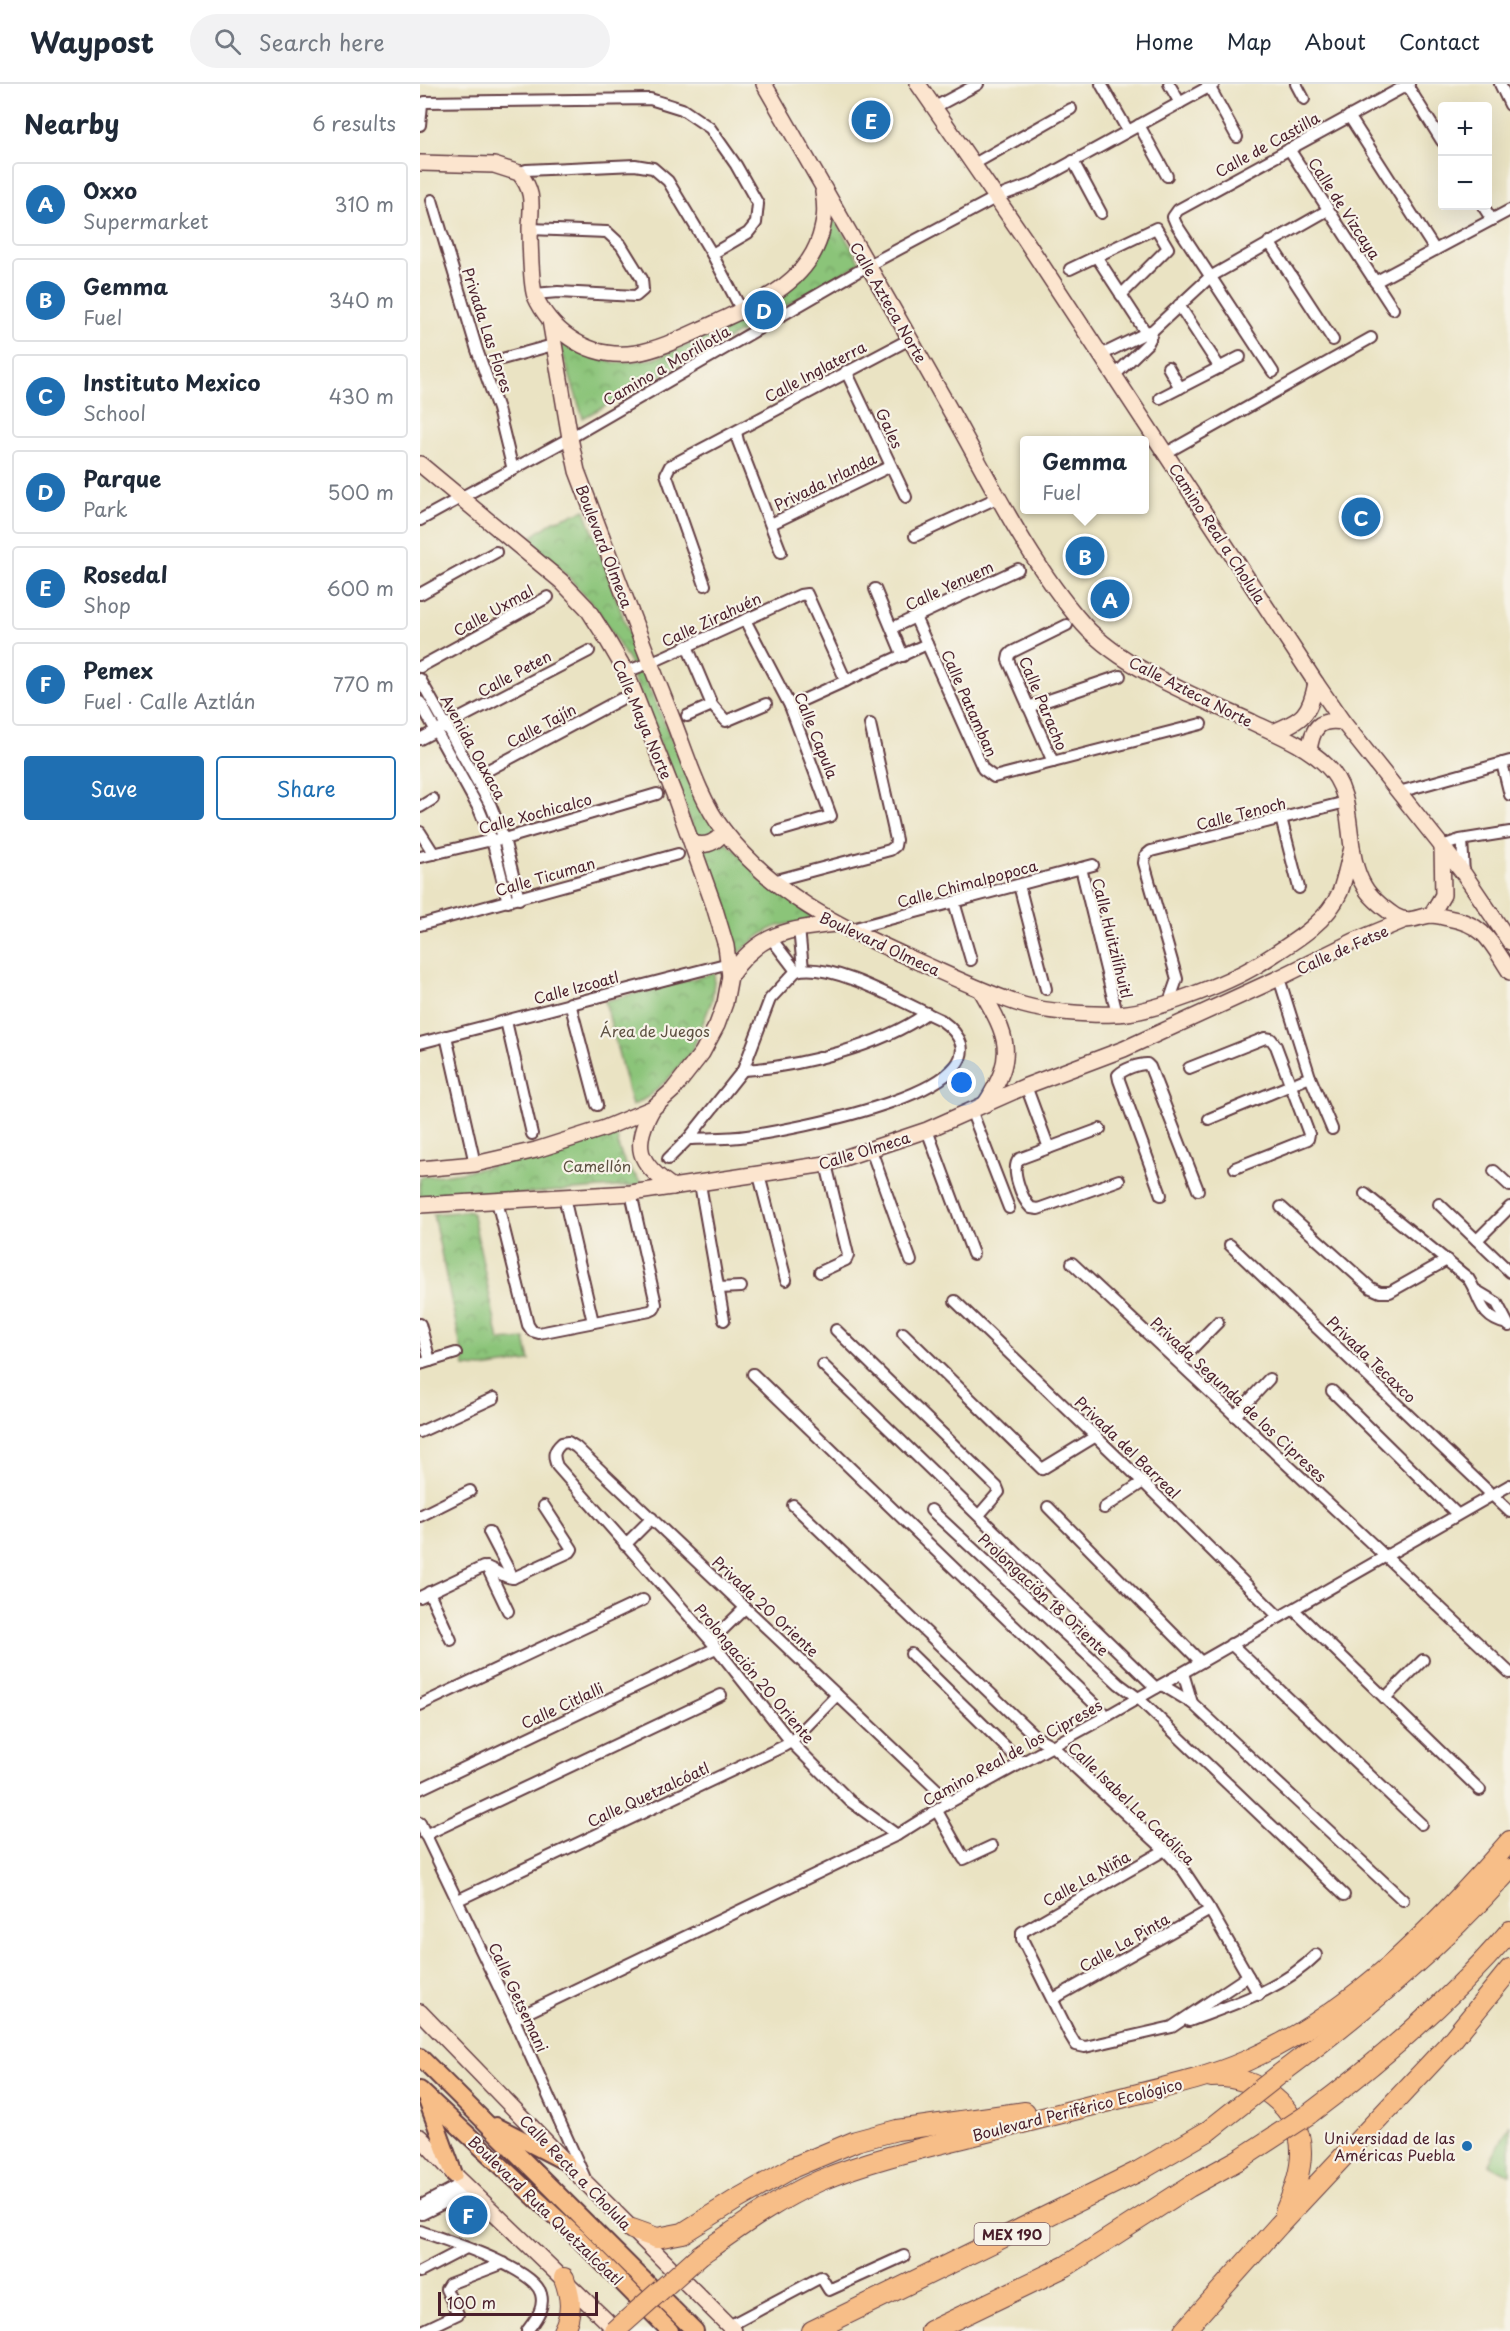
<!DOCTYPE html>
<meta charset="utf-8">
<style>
body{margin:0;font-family:"Playpen Sans",sans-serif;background:#f2f2f3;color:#1f2937}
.controls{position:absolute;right:18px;top:18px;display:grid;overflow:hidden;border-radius:6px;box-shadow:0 6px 24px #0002}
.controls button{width:54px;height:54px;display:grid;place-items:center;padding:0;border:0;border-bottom:2px solid #e0e1e3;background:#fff;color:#1f2937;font:30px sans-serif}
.scale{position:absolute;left:18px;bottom:15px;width:160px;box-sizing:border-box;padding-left:6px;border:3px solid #4a1f2b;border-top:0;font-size:16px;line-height:21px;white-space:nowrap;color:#4a1f2b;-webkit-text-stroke:4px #f7f3e8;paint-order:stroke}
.you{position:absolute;left:542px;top:999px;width:21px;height:21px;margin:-15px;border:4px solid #fff;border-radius:50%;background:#1a73e8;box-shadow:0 0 0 9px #1a73e833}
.badge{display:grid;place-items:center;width:39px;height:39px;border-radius:50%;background:#1f6fb2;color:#fff;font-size:20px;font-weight:700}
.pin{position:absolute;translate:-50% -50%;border:3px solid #fff;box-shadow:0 2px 6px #0006}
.popup{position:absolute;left:600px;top:352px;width:129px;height:78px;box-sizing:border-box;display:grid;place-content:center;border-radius:6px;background:#fff;filter:drop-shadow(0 2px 4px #0005);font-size:20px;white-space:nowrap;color:#747a83}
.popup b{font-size:22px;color:#1f2937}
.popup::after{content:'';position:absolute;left:50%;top:100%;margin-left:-12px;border:12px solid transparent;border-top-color:#fff}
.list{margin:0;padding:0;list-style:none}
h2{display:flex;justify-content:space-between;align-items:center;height:78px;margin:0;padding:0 24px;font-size:26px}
h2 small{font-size:20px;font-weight:400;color:#747a83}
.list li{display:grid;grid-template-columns:39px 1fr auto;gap:18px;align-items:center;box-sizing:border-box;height:84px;margin:0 12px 12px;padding:0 12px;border:2px solid #e0e1e3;border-radius:6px}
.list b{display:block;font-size:22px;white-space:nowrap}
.list p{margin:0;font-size:20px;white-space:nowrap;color:#747a83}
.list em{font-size:20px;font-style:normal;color:#747a83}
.actions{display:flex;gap:12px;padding:18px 24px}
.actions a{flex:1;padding:14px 0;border:2px solid #1f6fb2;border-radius:6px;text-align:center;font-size:21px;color:#1f6fb2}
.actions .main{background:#1f6fb2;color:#fff}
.icon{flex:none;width:33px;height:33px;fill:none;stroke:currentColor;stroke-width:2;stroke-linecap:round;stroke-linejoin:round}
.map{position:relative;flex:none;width:1090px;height:2247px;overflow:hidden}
header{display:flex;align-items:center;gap:36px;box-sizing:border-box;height:84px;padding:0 30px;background:#fff;border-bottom:2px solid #e0e1e3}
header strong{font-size:28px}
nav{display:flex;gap:33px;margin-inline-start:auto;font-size:21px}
.search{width:420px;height:54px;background:#f2f2f3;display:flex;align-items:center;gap:15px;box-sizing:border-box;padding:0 21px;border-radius:33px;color:#747a83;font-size:22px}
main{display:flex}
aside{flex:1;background:#fff}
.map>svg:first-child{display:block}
</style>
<header>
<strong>Waypost</strong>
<div class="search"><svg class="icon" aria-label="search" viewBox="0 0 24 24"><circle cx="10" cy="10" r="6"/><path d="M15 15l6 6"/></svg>Search here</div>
<nav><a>Home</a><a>Map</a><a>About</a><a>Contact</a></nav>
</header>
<main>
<aside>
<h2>Nearby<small>6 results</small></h2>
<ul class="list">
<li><span class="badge">A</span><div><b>Oxxo</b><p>Supermarket</p></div><em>310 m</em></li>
<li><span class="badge">B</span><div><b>Gemma</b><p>Fuel</p></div><em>340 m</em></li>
<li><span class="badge">C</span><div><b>Instituto Mexico</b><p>School</p></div><em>430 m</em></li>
<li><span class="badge">D</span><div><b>Parque</b><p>Park</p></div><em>500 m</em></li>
<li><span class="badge">E</span><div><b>Rosedal</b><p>Shop</p></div><em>600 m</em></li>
<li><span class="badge">F</span><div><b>Pemex</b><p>Fuel · Calle Aztlán</p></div><em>770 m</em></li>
</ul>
<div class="actions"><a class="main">Save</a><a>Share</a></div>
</aside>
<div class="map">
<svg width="1090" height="2247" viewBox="0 0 1090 2247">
<defs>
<pattern id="park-crowns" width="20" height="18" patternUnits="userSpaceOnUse" patternTransform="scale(1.5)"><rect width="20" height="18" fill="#8bc479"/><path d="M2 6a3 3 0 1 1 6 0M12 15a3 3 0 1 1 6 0" fill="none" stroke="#749f63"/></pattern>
</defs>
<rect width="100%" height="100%" fill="#f7f3e8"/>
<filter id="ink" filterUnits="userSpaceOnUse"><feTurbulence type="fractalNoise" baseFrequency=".0167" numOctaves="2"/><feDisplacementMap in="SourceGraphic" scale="12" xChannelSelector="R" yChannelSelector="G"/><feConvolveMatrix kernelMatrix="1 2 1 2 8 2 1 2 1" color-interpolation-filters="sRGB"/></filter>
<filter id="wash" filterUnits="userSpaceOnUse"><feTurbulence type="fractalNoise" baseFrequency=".008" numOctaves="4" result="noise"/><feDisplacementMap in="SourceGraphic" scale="24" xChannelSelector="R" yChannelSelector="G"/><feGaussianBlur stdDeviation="1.35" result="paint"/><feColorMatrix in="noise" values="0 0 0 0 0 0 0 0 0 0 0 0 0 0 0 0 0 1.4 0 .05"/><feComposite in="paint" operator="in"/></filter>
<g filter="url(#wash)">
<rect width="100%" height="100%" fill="#eae3c3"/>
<!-- park -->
<g fill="url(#park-crowns)" stroke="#6a7252" stroke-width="1.5">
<polygon points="410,127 440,179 280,271 163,334 139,258 141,255 165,270 196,279 234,275 272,259 383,192"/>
<polygon points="165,426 219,578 212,582 179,528 145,489 112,458 111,453 134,437"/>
<polygon points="220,583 251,654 299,746 295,752 277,754 212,589"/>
<path d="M303,756L398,837C353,840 349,842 315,873L281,766Z"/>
<polygon points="295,889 292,916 272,967 248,995 228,1013 212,1022 185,917"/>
<path d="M196,1046L199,1065L205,1079L223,1101L0,1117V1093C67,1089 132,1065 196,1046Z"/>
<polygon points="50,1127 53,1131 79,1257 105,1255 110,1277 63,1284 45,1283 13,1130"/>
</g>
<!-- pitch -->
<polygon fill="#8bc479" stroke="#6a7252" stroke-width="1.5" points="1090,2040 1090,2091 1069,2080"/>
</g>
<g filter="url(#ink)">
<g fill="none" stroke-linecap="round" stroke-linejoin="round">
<!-- street casing -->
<g stroke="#623c42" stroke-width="14">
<g id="street">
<polyline points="681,0 708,47"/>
<polyline points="749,0 760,19"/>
<polyline points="876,0 884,15"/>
<polyline points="1080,0 1090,21"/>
<polyline points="987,1 1022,57"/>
<polyline points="789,2 817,53"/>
<polyline points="515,23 558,0"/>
<polyline points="929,32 1015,166"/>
<polyline points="0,41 2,20 5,18 230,15 262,25 290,44 316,81 338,120 336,139 328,149 292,170"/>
<polyline points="719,41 747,92"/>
<polyline points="869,65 973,225"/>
<polyline points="653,77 681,129"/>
<polyline points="554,80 651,25"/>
<polyline points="99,89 106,86 215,81 233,84 248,97 292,170 322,227"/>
<polyline points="12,116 57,266 78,325 93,386"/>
<polyline points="1063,122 1072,136"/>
<polyline points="110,145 187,148 201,161 222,195 223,206 216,212 138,208 114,210"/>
<polyline points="849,158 913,256"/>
<polyline points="676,172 730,255"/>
<polyline points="650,185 736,144 748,164 701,211"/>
<polyline points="955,198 1090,126"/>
<polyline points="759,221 800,284"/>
<polyline points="681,271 730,247"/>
<polyline points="82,275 133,261"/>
<polyline points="748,283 760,304"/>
<polyline points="426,287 486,413"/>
<polyline points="853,288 756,140 753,133 758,126 989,0"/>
<polyline points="695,291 728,259 733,246 790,193 908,126"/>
<polyline points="740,314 820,273"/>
<polyline points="316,348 318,357 361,468"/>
<polyline points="746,369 951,254"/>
<polyline points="0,436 150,354 449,181 577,113 612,100 794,0"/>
<polyline points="351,440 471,382"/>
<polyline points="495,452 579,413"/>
<polyline points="285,501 246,390 250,382 490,255"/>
<polyline points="455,505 483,572"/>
<polyline points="0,510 76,468"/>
<polyline points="495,533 563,685 574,693 781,640"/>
<polyline points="325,536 370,622 411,732 359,747"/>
<polyline points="472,544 598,485"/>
<polyline points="267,562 292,621 306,637 346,620"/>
<polyline points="0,583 128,513"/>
<polyline points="206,588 239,575 380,511 387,510 426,597"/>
<polyline points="0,595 71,722 84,755 99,815"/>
<polyline points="0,618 59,725 72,756 88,818"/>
<polyline points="370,622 507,560"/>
<polyline points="608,623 700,592"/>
<polyline points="267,632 292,621"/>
<polyline points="0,655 169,567"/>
<polyline points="633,678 588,576 589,571 592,568 647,541"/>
<polyline points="1082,679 1090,711"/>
<polyline points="55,693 201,615"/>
<polyline points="979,708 1090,677"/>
<polyline points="0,723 13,715"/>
<polyline points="861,734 879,804"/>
<polyline points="0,748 14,770"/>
<polyline points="1042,756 1044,790"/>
<polyline points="1022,762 1040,756 1090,748"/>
<polyline points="0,773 72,756 84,755 237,710"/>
<polyline points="661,784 697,930"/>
<polyline points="353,797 470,766 475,762 476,756 450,640"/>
<polyline points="599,801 626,905"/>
<polyline points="534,818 551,876"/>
<polyline points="0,841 258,770"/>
<polyline points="379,844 383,885"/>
<polyline points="428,846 673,781"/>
<polyline points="350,853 376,887"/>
<polyline points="859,894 890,993 912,1045"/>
<polyline points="749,918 757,895 724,779 725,772 731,767 926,718"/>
<polyline points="150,919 177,1021"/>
<polyline points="86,937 112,1050"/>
<polyline points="26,952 53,1071"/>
<polyline points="0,959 313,878"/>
<polyline points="769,984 845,954 851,955 856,962 889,1050 888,1055 815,1084"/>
<path d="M323,986C379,983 461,962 507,929"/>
<polyline points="606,1002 629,1064"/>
<polyline points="551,1026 589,1124"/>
<polyline points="789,1035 890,993"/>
<path d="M680,1045L599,1075C590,1085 602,1115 611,1124L618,1125L699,1096"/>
<polyline points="507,1046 553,1170"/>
<path d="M268,1055C287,1054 308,1055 327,1052C362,1047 615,1004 521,936C485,920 413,877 376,887"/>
<polyline points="451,1066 491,1177"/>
<polyline points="248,1075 268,1055 323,986 350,915 376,887"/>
<polyline points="1074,1087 1090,1102"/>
<polyline points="339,1091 366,1196"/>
<polyline points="280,1100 304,1236"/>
<path d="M945,1110L1048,1194C1062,1215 1058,1233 1087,1240"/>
<path d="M741,1111L699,996L698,991C704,985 718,980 727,980L730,983L778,1106"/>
<polyline points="144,1113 173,1238"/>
<polyline points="77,1117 108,1241 112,1247 119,1249 230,1227 234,1225 236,1220 211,1109"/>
<polyline points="1019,1120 1090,1188"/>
<polyline points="861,1123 951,1204 960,1208 970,1208 1027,1176"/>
<polyline points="1057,1156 1090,1123"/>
<polyline points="810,1161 1090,1428"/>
<polyline points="652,1179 1090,1589"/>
<polyline points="400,1188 426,1176 428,1171 406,1080"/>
<polyline points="298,1204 321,1203"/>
<polyline points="1057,1207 1077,1219 1089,1242"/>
<polyline points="535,1217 723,1398 859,1533"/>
<polyline points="0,1240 10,1277"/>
<polyline points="416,1246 577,1403 579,1408 559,1431"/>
<polyline points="483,1249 622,1385 676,1352"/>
<polyline points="759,1278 798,1238"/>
<polyline points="0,1280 36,1269"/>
<polyline points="403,1281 736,1604"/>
<polyline points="333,1290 687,1632"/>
<polyline points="912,1307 1037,1430"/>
<polyline points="815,1332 849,1295"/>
<polyline points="0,1348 74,1314"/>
<polyline points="373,1421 616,1653 631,1661 745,1766 764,1787 790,1826 839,1911"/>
<polyline points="628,1423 781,1578"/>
<polyline points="684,1424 723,1398"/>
<polyline points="511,1426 699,1600 718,1614 924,1811"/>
<polyline points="0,1432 50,1407"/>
<polyline points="69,1448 93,1494"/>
<polyline points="205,1461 232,1434"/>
<polyline points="67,1483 88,1527"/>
<polyline points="9,1508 31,1556"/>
<path d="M0,1513L63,1483C75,1483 81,1494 93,1494L150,1468L152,1465L124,1422"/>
<polyline points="874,1526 1060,1706"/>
<polyline points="291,1557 325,1524"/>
<polyline points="811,1560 1001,1740"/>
<polyline points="491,1570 601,1678"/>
<polyline points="763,1589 772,1619"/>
<polyline points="742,1601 772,1619 983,1816"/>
<polyline points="965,1614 1003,1576"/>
<polyline points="0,1621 223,1516"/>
<polyline points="0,1705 296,1564"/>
<polyline points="517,1727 544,1775 572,1762"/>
<polyline points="0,1739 94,1935 164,2092"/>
<polyline points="5,1751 301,1611"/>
<path d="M477,1751L430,1717L371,1658L291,1557L137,1382C133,1372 133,1367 142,1359L148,1358L156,1363L530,1718"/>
<polyline points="745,1766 602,1848 602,1855 650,1951 656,1961 665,1963 752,1943 828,1892"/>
<polyline points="38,1816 364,1662 371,1658 417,1611"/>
<polyline points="633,1915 790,1826"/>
<polyline points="94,1935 477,1751 530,1718 687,1632 1090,1401"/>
<path d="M769,1937C814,1920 861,1906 896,1871"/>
<polyline points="0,2122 43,2099"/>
<polyline points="0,2129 2,2130 50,2106"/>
<path d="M0,2147C25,2156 115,2184 121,2210C125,2225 115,2236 107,2247"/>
<polyline points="0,2188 46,2164"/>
<polyline points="309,2242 401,2193 409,2206 484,2172"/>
<polyline points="2,2247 38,2230 26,2205 29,2200 84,2179"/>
</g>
</g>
<!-- secondary casing -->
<g stroke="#623c42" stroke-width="18">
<g id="secondary">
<path d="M344,0C406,108 469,217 530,326C570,397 609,478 663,540C702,584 779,614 832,638C857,650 886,661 906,681C939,712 922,765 944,802C950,813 965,825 975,832C988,840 997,833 1010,831C1016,831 1023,833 1028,834C1065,840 1071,859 1090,888"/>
<polyline points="498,0 604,154 896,599 923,638 1044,790 1090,858"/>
<path d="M0,79L74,81L99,89C115,108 111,121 110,144C110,157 111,202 115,212C122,228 135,244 150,254C201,289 247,260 295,239C337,219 385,201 400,153C405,136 406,125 403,108"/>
<path d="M130,236L150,354L157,387C189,471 220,555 254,639C268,675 280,716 304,747C357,814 418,841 492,875C529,891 564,909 603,921C627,928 669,931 694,930C731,930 808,899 839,880C868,861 906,841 920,808C925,795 928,778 932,764"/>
<polyline points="0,380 141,497 167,524 185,552 206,588 254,710 294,822 306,862 310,892 305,919 297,941 282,969 253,1006 233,1024 185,1044 116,1066 55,1080 0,1085"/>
<path d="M853,648C883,636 890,630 896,599"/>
<path d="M889,667C892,644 899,634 923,638"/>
<path d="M272,759C286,763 296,759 304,747"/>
<polyline points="1011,831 1023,811 1022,762"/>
<path d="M310,892C338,849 368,845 416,840"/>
<path d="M561,906C588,953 597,971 565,1020"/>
<path d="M233,1024C211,1062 218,1080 253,1103"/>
<polyline points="0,1121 211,1109 406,1080 507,1046 606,1002 704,965 859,894 934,857 985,836"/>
<polyline points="0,1928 168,2101 314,2247"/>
<polyline points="0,2053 34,2090 197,2247"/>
</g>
</g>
<!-- primary casing -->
<g stroke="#623c42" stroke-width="20">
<g id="primary">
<polyline points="0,1973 275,2247"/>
<polyline points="0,2006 156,2152 250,2247"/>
<polyline points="7,2016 34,2090"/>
<polyline points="76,2042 146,2078"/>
</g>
</g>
<!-- highway casing -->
<g stroke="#623c42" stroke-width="22">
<g id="highway">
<path d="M860,1990C943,1928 1020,1863 1090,1785"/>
<path d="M791,1993C835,1990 882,2023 881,2069C881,2089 873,2110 865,2128"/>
<path d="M889,2030C963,1975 1030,1917 1090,1847"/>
<polyline points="212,2145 237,2154 263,2149 314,2117 374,2083 436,2057 477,2046 605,2028"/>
<path d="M280,2171C318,2144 356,2116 399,2097C446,2077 497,2065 547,2053C600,2040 653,2026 705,2013C746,2003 788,1994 826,1977C933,1929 1014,1844 1090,1757"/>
<path d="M143,2247C153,2229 151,2213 144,2194"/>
<polyline points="392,2247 719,2087 788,2047"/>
<polyline points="511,2247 646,2182 769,2103 820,2075"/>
<polyline points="764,2247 859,2141 1028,1961 1090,1885"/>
</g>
</g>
<!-- street -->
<use href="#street" stroke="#fff" stroke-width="10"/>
<!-- secondary -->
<use href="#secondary" stroke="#fce5cf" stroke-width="15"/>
<!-- primary -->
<use href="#primary" stroke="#f7be88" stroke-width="16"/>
<!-- highway -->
<use href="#highway" stroke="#f7be88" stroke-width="20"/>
<!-- highway-bridge casing -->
<g stroke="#623c42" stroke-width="22" stroke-linecap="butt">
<g id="highway-bridge">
<polyline points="788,2047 860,1990"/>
<polyline points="820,2075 889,2030"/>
<polyline points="195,2247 280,2171"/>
</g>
</g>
<!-- highway-bridge -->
<use href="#highway-bridge" stroke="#f7be88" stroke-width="20"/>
</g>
</g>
<!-- markers -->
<circle fill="#1f6fb2" stroke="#f7f3e8" stroke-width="2" cx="1047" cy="2062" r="6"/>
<g text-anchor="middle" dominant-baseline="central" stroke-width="4.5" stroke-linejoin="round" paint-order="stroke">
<!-- shield labels -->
<rect fill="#f7f3e8" stroke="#7e5f64" stroke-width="1.5" x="554.5" y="2139" width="75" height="22" rx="4.5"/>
<g font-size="14" font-weight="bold" fill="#4a1f2b">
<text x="592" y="2150">MEX 190</text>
</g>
<!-- street labels -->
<g font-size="15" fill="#4a1f2b" stroke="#f7f3e8">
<text transform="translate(847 60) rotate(-29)">Calle de Castilla</text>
<text transform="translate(925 124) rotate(57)">Calle de Vizcaya</text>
<text transform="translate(469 218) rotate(60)">Calle Azteca Norte</text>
<text transform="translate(68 246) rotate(72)">Privada Las Flores</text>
<text transform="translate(246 281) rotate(-30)">Camino a Morillotla</text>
<text transform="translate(395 287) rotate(-28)">Calle Inglaterra</text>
<text transform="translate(470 344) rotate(65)">Gales</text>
<text transform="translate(405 397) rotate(-26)">Privada Irlanda</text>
<text transform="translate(798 449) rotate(57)">Camino Real a Cholula</text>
<text transform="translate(185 462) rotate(69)">Boulevard Olmeca</text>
<text transform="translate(529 501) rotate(-25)">Calle Yenuem</text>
<text transform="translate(73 526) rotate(-29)">Calle Uxmal</text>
<text transform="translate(291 535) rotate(-25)">Calle Zirahuén</text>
<text transform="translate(94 589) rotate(-28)">Calle Peten</text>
<text transform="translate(771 607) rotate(27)">Calle Azteca Norte</text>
<text transform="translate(550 619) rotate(66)">Calle Patamban</text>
<text transform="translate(624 619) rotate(67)">Calle Paracho</text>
<text transform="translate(223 635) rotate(67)">Calle Maya Norte</text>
<text transform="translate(121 641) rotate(-28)">Calle Tajín</text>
<text transform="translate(397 651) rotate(68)">Calle Capula</text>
<text transform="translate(54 663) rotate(61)">Avenida Oaxaca</text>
<text transform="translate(115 729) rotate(-15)">Calle Xochicalco</text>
<text transform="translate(821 729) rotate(-14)">Calle Tenoch</text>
<text transform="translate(125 792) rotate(-16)">Calle Ticuman</text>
<text transform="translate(547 799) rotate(-15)">Calle Chimalpopoca</text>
<text transform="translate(693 854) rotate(76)">Calle Huitzilíhuitl</text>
<text transform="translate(460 859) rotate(25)">Boulevard Olmeca</text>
<text transform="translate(922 865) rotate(-24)">Calle de Fetse</text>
<text transform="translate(156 903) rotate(-15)">Calle Izcoatl</text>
<text transform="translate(444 1066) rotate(-17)">Calle Olmeca</text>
<text transform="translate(952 1275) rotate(44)">Privada Tecaxco</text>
<text transform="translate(819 1315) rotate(43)">Privada Segunda de los Cipreses</text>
<text transform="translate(708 1363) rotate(44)">Privada del Barreal</text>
<text transform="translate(624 1510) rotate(43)">Prolongación 18 Oriente</text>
<text transform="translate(346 1522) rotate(43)">Privada 20 Oriente</text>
<text transform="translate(335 1589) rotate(50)">Prolongación 20 Oriente</text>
<text transform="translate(142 1621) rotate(-25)">Calle Citlalli</text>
<text transform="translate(592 1668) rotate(-29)">Camino Real de los Cipreses</text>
<text transform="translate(228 1710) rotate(-25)">Calle Quetzalcóatl</text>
<text transform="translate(712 1719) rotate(44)">Calle Isabel La Católica</text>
<text transform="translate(666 1794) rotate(-29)">Calle La Niña</text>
<text transform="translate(704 1858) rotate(-30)">Calle La Pinta</text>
<text transform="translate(99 1913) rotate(65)">Calle Getsemani</text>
<text transform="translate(657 2025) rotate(-14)">Boulevard Periférico Ecológico</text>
<text transform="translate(156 2088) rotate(46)">Calle Recta a Cholula</text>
<text transform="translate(126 2126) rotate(44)">Boulevard Ruta Quetzalcóatl</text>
</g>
<!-- park labels -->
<g font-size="15" fill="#5e5142" stroke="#f7f3e8">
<text x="235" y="946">Área de Juegos</text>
<text x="177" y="1081">Camellón</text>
</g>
<!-- poi labels -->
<g font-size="15" fill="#4a1f2b" stroke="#f7f3e8" text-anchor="end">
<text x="1035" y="2053">Universidad de las<tspan x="1035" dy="17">Américas Puebla</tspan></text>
</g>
</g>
</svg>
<div class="controls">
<button>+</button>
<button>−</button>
</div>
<div class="scale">100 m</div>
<div class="you"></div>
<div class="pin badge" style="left:690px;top:515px">A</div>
<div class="pin badge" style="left:665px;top:472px">B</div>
<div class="popup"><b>Gemma</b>Fuel</div>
<div class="pin badge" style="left:941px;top:433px">C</div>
<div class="pin badge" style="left:344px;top:226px">D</div>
<div class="pin badge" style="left:451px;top:36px">E</div>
<div class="pin badge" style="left:48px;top:2131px">F</div>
</div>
</main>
